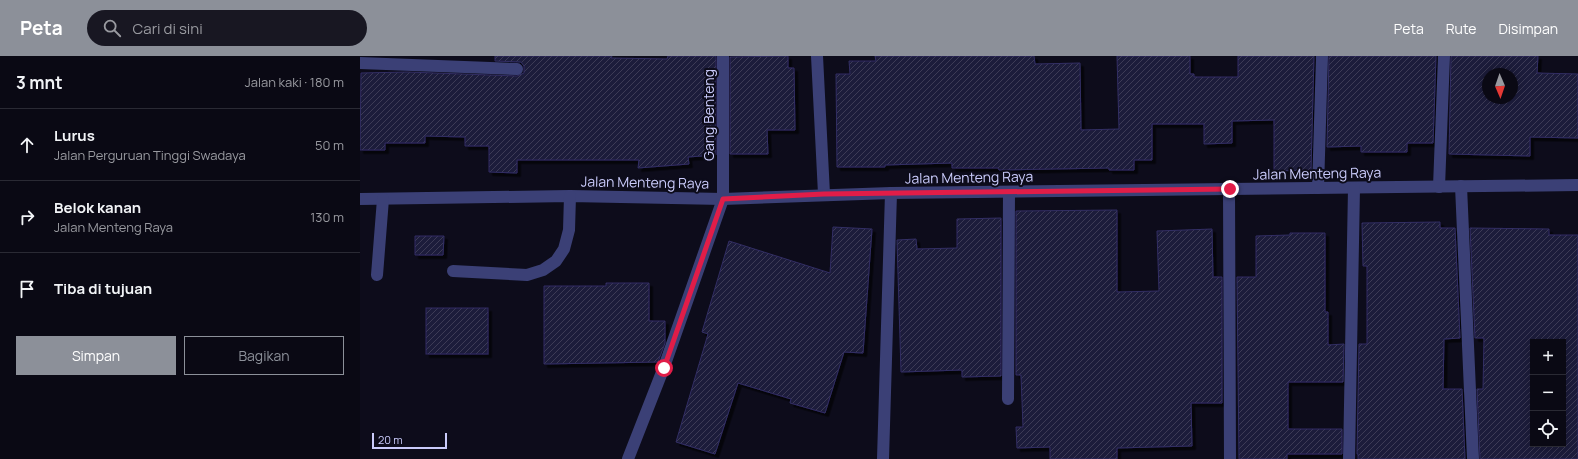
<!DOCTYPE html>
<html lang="id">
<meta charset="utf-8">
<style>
body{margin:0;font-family:Manrope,sans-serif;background:#181722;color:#f1f3f6}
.controls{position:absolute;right:12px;bottom:12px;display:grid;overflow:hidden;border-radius:0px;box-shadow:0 2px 10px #0003}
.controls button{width:36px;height:36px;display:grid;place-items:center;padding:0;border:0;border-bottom:1px solid #2a2a34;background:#0a0914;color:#f1f3f6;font:20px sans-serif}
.compass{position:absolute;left:1122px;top:12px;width:36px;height:36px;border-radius:50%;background:#0a0914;box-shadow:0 2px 10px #0003;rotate:178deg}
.scale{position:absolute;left:12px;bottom:10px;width:75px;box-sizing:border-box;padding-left:4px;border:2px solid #cacbfb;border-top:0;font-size:11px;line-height:14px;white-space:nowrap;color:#cacbfb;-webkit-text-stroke:3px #0d0c1b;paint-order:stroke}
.stop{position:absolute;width:12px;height:12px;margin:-9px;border:3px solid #e11d48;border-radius:50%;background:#fff}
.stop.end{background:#e11d48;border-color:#fff;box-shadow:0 1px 4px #0008}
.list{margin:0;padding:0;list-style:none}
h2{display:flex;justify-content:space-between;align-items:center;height:52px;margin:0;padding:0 16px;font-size:17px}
h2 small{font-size:13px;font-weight:400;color:#999aa0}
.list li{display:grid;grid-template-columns:26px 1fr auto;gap:12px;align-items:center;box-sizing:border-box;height:72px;padding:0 16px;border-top:1px solid #2a2a34}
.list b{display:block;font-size:15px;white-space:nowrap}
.list p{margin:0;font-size:13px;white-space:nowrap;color:#999aa0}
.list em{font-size:13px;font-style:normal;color:#999aa0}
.actions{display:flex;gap:8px;padding:12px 16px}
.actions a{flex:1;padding:9px 0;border:1px solid #8c9099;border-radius:0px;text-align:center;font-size:14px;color:#8c9099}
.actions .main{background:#8c9099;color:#fff}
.icon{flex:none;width:22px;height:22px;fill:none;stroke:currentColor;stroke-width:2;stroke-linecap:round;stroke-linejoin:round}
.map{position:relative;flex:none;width:1218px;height:403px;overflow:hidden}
header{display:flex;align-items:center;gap:24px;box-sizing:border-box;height:56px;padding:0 20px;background:#8c9099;color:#fff}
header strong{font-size:19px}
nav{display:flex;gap:22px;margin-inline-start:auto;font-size:14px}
.search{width:280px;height:36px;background:#181722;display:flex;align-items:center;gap:10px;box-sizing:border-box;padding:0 14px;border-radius:22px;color:#999aa0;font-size:15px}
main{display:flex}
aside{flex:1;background:#0a0914}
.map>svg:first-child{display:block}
</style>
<header>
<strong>Peta</strong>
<div class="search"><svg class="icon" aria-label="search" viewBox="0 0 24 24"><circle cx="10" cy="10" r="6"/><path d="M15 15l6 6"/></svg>Cari di sini</div>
<nav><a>Peta</a><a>Rute</a><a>Disimpan</a></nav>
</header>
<main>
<aside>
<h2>3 mnt<small>Jalan kaki · 180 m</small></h2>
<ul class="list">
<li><svg class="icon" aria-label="ahead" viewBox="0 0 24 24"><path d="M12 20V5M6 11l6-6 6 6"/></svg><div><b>Lurus</b><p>Jalan Perguruan Tinggi Swadaya</p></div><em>50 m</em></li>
<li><svg class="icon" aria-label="right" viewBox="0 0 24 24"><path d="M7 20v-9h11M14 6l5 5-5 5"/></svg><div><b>Belok kanan</b><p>Jalan Menteng Raya</p></div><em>130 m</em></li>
<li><svg class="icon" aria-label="arrive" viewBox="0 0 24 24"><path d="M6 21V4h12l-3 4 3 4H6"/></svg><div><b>Tiba di tujuan</b></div></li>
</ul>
<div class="actions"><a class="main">Simpan</a><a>Bagikan</a></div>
</aside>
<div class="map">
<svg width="1218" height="403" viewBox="0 0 1218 403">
<defs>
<pattern id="building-hatch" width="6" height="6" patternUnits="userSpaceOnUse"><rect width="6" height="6" fill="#1c1a3a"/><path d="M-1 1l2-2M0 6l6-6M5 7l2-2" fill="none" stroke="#3c3a57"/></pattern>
<filter id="shadow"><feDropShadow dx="3.5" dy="3.5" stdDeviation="0" flood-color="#0009"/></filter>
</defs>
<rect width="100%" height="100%" fill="#0d0c1b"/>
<!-- building -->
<g fill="url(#building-hatch)" stroke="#322e64" fill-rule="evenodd" filter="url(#shadow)">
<polygon points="135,0 252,0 251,2 307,3 308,0 356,0 356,99 328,101 329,108 278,112 279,104 157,104 157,117 129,116 129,90 105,90 105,81 65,80 65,87 25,87 25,94 0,94 1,17 47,16 157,20 164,17 164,10 161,6 135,5"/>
<polygon points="428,0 428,12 434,12 435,74 407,74 408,98 370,98 370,1"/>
<polygon points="515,0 674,0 675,8 720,7 721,74 759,73 757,0 830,0 830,18 834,18 834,21 878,21 878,0 954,0 951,114 914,115 914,64 872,65 872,87 844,88 844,68 792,68 792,104 774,104 774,114 749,114 749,112 639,114 638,112 592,112 592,107 525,109 525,111 477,111 476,18 490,18 489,5 516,5"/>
<polygon points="969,0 1076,0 1073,87 1047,87 1047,96 1001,96 1001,90 967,91"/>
<path d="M1091,0H1178L1177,17L1218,18V82L1170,81V100L1089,98ZM1128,18H1152V42H1128Z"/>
<polygon points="757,154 757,236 799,235 797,175 852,173 853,221 862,221 862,347 831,347 832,390 757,392 757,403 690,403 690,391 657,392 656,371 663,371 661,319 656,319 656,155"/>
<polygon points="641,162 641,320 602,321 602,314 541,316 537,184 556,183 557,193 597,192 597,163"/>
<polygon points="1080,166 1080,172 1095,172 1100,282 1084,283 1083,333 1102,333 1105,403 998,403 998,398 997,398 999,288 1007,288 1007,210 1003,210 1002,167"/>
<polygon points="473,171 512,173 503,297 484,296 465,357 430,347 431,343 378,327 355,398 316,386 348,278 342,276 369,185 470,217"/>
<path d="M1110,172L1189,173V179H1218V403H1120L1117,333H1123L1124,282H1115ZM1173,286H1203V388H1173Z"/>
<polygon points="930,177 965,177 965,256 968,256 968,289 984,288 983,326 928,326 928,373 982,373 982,398 927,398 927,403 879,403 877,221 896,221 896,180 930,179"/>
<polygon points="55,180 84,180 83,199 55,199"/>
<polygon points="246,227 289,227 289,265 305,265 305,287 298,306 184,308 184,230 246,230"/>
<rect x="66" y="252" width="62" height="46"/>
</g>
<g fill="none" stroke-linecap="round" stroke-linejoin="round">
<!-- minor -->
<g stroke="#3b4076" stroke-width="12">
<polyline points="457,0 464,138"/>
<polyline points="0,7 157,13"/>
<polyline points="1101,130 1113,403"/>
<polyline points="1079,131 1084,0"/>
<polyline points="958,132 962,0"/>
<polyline points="869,133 870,403"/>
<polyline points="0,143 210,140 363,143 531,137 1218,129"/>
<polyline points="93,215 167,219 183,214 196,205 204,193 209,174 210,140"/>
<polyline points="17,219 23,143"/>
<polyline points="648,343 649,136"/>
<polyline points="268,403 304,311 363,143 363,0"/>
<polyline points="523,403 531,137"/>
<polyline points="989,403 994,132"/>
</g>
</g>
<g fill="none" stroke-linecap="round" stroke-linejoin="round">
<!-- route -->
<polyline stroke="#e11d48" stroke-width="5" points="304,312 363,143 464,138 870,133"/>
</g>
<g text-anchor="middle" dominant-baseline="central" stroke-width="4" stroke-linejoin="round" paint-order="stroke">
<!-- street labels -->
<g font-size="14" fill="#cacbfb" stroke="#0d0c1b">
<text transform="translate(348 59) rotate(-90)">Gang Benteng</text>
<text transform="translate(957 117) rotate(-1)">Jalan Menteng Raya</text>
<text transform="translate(609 121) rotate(-1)">Jalan Menteng Raya</text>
<text transform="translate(285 126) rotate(1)">Jalan Menteng Raya</text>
</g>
</g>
</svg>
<div class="controls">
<button>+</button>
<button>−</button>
<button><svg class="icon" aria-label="locate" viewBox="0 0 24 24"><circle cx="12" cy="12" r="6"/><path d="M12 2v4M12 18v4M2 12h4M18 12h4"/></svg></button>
</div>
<svg class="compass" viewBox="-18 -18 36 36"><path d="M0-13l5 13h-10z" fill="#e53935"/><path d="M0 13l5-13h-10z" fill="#999aa0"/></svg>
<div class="scale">20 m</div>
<div class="stop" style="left:304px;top:312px"></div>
<div class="stop end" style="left:870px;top:133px"></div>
</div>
</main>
